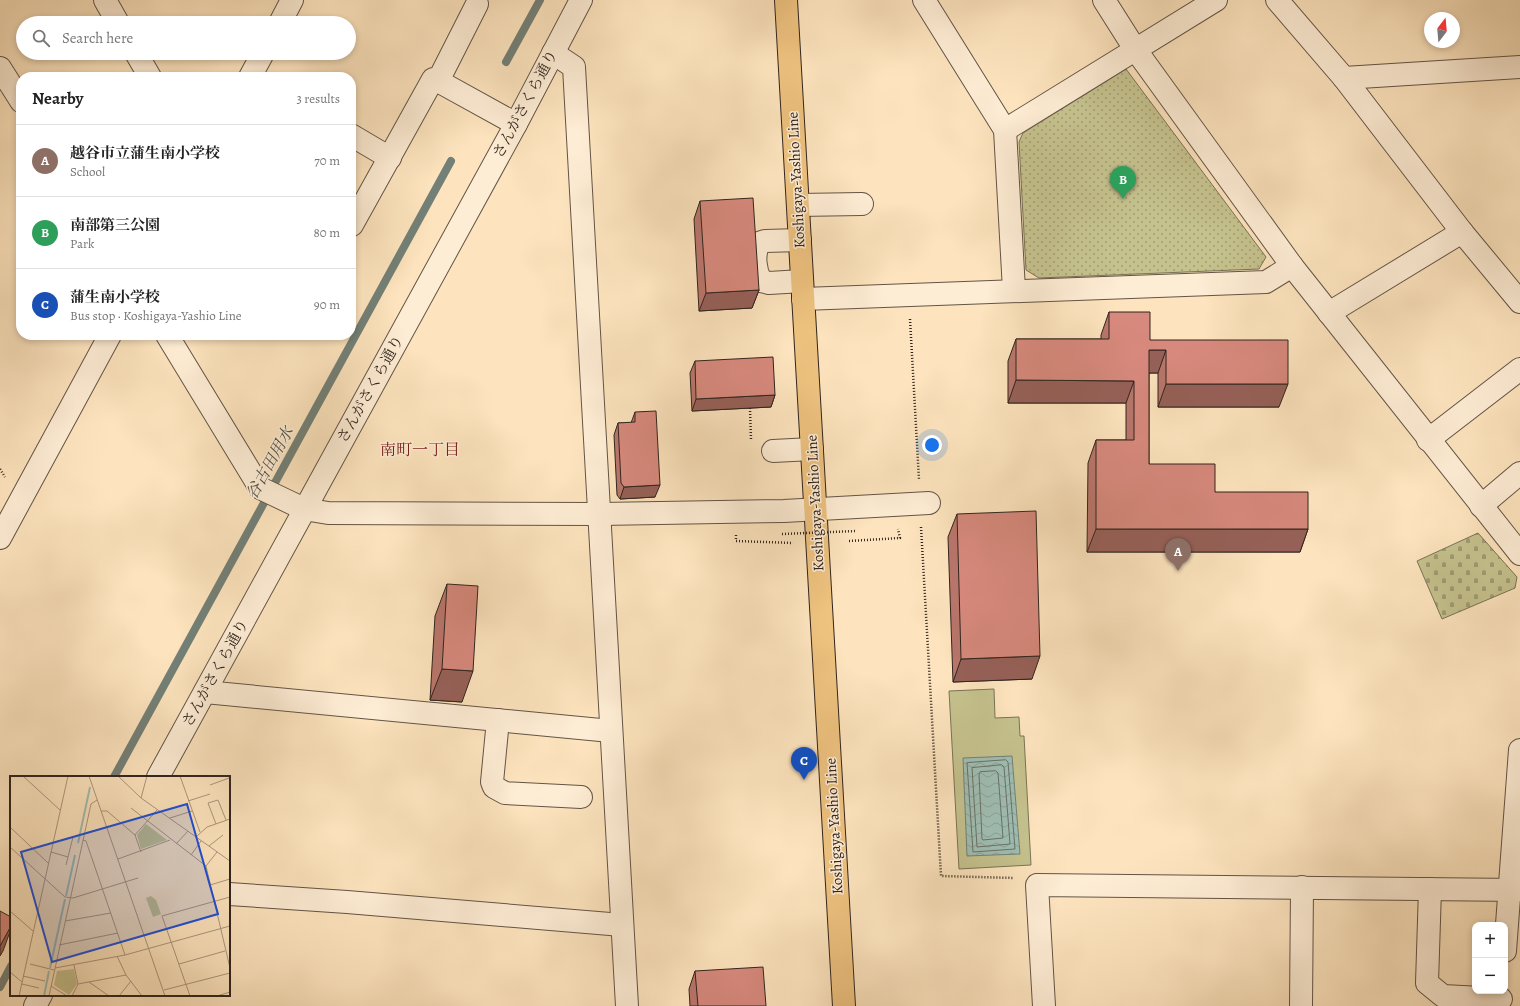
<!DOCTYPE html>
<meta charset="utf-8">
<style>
body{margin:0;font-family:Alegreya,"Noto Serif JP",serif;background:#f2f2f2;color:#222}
.controls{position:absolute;right:12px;bottom:12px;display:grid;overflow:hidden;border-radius:8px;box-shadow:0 2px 6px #0003}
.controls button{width:36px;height:36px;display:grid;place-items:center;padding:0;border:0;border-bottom:1px solid #e0e0e0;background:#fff;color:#222;font:20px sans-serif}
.compass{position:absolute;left:1424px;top:12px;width:36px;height:36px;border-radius:50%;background:#fff;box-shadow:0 2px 6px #0003;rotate:16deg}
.you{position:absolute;left:932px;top:445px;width:14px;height:14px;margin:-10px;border:3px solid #fff;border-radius:50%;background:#1a73e8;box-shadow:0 0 0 6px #1a73e833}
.badge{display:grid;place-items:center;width:26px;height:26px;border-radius:50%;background:#8f2418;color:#fff;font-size:13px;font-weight:700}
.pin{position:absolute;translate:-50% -33px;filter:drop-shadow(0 1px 2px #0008)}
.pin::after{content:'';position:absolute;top:21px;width:14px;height:12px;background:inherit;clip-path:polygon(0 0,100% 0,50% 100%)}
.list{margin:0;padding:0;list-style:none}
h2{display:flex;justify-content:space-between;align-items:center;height:52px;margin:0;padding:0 16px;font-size:17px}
h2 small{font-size:13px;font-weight:400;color:#767676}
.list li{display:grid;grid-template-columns:26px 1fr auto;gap:12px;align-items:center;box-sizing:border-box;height:72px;padding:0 16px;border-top:1px solid #e0e0e0}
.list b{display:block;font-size:15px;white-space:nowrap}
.list p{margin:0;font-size:13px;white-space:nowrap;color:#767676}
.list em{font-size:13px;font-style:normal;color:#767676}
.icon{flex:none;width:22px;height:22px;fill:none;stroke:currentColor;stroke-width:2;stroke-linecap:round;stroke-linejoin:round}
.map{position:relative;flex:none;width:1520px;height:1006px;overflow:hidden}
.search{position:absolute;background:#fff;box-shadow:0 2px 6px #0003;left:16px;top:16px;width:340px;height:44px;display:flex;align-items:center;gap:10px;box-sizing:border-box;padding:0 14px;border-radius:22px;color:#767676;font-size:15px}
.panel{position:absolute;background:#fff;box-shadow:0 2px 6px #0003;left:16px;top:72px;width:340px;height:268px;border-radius:16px}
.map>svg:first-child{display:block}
</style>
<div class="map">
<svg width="1520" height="1006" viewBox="0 0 1520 1006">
<defs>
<pattern id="cemetery-stones" width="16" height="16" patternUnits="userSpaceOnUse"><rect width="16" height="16" fill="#c5c28e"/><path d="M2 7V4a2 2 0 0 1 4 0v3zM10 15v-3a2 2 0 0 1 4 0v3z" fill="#a09d73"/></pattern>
<pattern id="park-dots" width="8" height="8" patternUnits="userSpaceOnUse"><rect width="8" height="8" fill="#c5c28e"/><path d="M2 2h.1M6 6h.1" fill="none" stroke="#a09d73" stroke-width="1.8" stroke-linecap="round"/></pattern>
<pattern id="water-waves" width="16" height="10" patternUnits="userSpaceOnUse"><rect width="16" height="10" fill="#9fbeb3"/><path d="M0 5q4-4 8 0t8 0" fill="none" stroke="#89a39a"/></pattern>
</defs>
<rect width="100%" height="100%" fill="#fde4be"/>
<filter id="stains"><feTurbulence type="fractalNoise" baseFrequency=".005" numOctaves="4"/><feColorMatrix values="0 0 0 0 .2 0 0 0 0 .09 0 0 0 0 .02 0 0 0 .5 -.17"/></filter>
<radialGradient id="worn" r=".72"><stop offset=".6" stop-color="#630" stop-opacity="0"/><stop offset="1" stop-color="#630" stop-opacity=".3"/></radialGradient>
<!-- green -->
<polygon fill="#c5c28e" stroke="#7a7356" points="994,689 995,718 1019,717 1020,736 1024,736 1031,865 959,869 949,691"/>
<!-- cemetery -->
<polygon fill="url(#cemetery-stones)" stroke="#7a7356" points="1478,533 1517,577 1515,588 1442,619 1417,561"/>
<!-- park -->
<polygon fill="url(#park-dots)" stroke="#7a7356" points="1126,69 1266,257 1259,269 1039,278 1026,270 1019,142 1023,133"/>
<!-- water -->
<polygon fill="url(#water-waves)" stroke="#738077" points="1012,756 1020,854 967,856 963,758"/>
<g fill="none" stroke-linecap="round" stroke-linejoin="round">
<!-- shore -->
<g stroke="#687168" stroke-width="1">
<polygon points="1006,760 1008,762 1015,849 973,852 967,763"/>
<polygon points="1002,765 1004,767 1010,844 977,847 972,768"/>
<polygon points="996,771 998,773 1003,838 983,840 982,839 979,774 980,772"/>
</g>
<!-- stream -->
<g stroke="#738077" stroke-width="8">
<polyline points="506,62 540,0"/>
<polyline points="114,777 451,161"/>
<polyline points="0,987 11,966"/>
</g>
<!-- minor casing -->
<g stroke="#635446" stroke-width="24">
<g id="minor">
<polyline points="105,0 118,23"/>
<polyline points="924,0 1005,130 1014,290"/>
<polyline points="1104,0 1135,49 1292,266 1520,554"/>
<polyline points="1277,0 1344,78 1462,232 1520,302"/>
<polyline points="280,23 292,0"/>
<polyline points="136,53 150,77"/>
<polyline points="553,53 574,67 627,1006"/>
<polyline points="0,68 21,101"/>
<polyline points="250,77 263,53"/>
<polyline points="1344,78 1520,67"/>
<polyline points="438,81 516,124"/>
<polyline points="1005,130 1216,0"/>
<polyline points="351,135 390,158"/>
<polyline points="798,205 862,204"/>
<polyline points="352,225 433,79 438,81 477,4"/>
<path d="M800,240L765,241L759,243C753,255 755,270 761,281L769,283L802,281"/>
<polyline points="803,299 1266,282 1292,266"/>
<polyline points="1329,313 1462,232"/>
<polyline points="167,335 260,488 304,509 328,513 600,514 784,511 929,503"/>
<polyline points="1428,440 1520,369"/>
<polyline points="773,451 812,449"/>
<polyline points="1481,506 1520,473"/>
<polyline points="0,538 110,335"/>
<polyline points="205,692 611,731"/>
<polyline points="498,720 492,782 494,787 505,793 581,797"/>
<polyline points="158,777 516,124 581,0"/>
<polyline points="1430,889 1427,983 1443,996 1501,999"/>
<polyline points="229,894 347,902 622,925"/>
<polyline points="1505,951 1520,750"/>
<polyline points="35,1006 41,995"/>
<polyline points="1044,1006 1037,885 1520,890"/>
<polyline points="1301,1006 1302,887"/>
</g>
</g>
<!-- major casing -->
<g stroke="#30241e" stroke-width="24">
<polyline id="major" points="786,0 844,1006"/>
</g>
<!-- path -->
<g stroke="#30241e" stroke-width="2.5" stroke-dasharray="1 2" stroke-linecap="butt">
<polyline points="910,319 919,480"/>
<polyline points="750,408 751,440"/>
<polyline points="0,469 5,477"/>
<polyline points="921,527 941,876 1014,878"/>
<polyline points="736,535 736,541 793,543"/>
<polyline points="849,541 900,538 898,529"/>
</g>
<!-- minor -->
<use href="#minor" stroke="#feedd5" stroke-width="22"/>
<!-- major -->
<use href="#major" stroke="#eec27f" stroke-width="22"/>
<!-- path-bridge -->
<polyline stroke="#30241e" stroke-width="2.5" stroke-dasharray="1 2" stroke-linecap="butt" points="782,534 856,531"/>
</g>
<!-- wall -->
<g fill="#b9766c" stroke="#30241e">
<polygon points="700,201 759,290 752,308 699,311 694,219"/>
<polygon points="1109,312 1150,340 1279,407 1158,407 1158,373 1149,373 1149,464 1215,492 1308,529 1300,552 1087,552 1088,463 1096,440 1126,440 1126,403 1008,403 1008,361 1016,339 1101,339 1101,335"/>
<polygon points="695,361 775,395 771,407 692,411 690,373"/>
<polygon points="635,412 655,497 620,499 617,495 614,435 618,423 631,423"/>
<polygon points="957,514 1032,679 953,682 948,537"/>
<polygon points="447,584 462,702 430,700 435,616"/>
<polygon points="695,971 766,1006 690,1006 689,989"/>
</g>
<!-- shaded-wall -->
<g fill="#966058" stroke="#30241e">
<polygon points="759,290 752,308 699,311 706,293"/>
<polygon points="1149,350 1166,350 1158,373 1141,373"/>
<polygon points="1016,380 1134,381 1126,403 1008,403"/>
<polygon points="1166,384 1288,384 1279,407 1158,407"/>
<polygon points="775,395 771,407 692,411 696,399"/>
<polygon points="660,485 655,497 620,499 624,487"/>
<polygon points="1096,529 1308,529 1300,552 1087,552"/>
<polygon points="1040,656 1032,679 953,682 961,659"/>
<polygon points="442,669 473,671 462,702 430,700"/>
<polygon points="11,926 11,929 3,951 0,956 0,946"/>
</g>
<!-- building -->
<g fill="#d7897d" stroke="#30241e">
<polygon points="753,198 759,290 706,293 700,201"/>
<polygon points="1109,312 1150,312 1150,340 1288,340 1288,384 1166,384 1166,350 1149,350 1149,464 1215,464 1215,492 1308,492 1308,529 1096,529 1096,440 1134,440 1134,381 1016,380 1016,339 1109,339"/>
<polygon points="773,357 775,395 696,399 695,361"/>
<polygon points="656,411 660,485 624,487 621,483 618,423 635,422 635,412"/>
<polygon points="1036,511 1040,656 961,659 957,514"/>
<polygon points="447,584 478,586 473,671 442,669"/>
<polygon points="0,911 11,917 11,926 0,946"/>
<polygon points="763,967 766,1006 698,1006 695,971"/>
</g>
<g text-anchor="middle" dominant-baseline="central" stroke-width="3" stroke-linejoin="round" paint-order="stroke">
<!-- street labels -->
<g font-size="15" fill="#30241e" stroke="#feedd5">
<text transform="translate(525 104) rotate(-62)">さんがさくら通り</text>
<text transform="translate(796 180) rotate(-93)">Koshigaya-Yashio Line</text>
<text transform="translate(370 389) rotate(-61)">さんがさくら通り</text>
<text transform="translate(815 503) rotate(-93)">Koshigaya-Yashio Line</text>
<text transform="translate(215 673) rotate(-61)">さんがさくら通り</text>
<text transform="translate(834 826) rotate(-93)">Koshigaya-Yashio Line</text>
</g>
<!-- neighbourhood labels -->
<g font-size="16" fill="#7a1f14" stroke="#feedd5">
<text x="420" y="450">南町一丁目</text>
</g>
<!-- water labels -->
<g font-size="16" font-style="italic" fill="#51524b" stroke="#feedd5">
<text transform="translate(270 463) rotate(-61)">谷古田用水</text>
</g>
</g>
<!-- overview -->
<g transform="translate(10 776)">
<rect width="220" height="220" fill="#fde4be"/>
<path d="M141,120L146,124L151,138L143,141L136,122Z" fill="#c5c28e"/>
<path d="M136,48L157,64L131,73L127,59ZM64,193L67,208L59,219L44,209L47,195Z" fill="#c5c28e"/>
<path fill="none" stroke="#9fbeb3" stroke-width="2" d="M68,67L80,11M56,120L65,79M40,192L55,123M34,220L39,195"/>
<path fill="none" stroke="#ab977e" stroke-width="1" d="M13,0L50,34M79,0L155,220M108,0L131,22L220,85M170,0L190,56M200,9L219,2M131,22L137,0M178,25L200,18M121,32L196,90L220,192M91,35H97L125,59L131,76M160,42L182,35M206,48L198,27L208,24L216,44M0,51L38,87M125,59L147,34M186,61L197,51L220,43M73,64L76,65L115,179M166,68L178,55M199,70L213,59M0,71L55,121L63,122L128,102M41,76L58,81M181,79L191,65M108,83L160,64M56,89L63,61M196,90L207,76M200,109L220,103M0,135L23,155M55,145L101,137M49,169L108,157M107,180L116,199L132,220M20,188L44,194M169,188L215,175M64,189L68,208L116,199M45,192L115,179L220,150M0,196L12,206M13,200L35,205M79,206L99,220M12,208L29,212M41,210L57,220M154,214L220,197M9,220L58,0M39,220L81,28L87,24M62,220L68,208M109,220L121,205M180,220L152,140L220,121M207,220L220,216"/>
<path fill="#1d4ed8" fill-opacity="0.15" stroke="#1d4ed8" stroke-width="2" d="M177,28L208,138L42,186L11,76Z"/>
<rect width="220" height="220" fill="none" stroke="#30241e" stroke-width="2"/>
</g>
<rect width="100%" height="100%" filter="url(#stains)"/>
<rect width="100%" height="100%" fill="url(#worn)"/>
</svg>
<div class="controls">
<button>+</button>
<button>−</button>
</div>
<svg class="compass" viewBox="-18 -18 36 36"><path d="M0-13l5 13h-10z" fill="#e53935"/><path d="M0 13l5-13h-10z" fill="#767676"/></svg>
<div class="you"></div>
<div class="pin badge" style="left:1178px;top:571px;background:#8d6e63">A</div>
<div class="pin badge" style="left:1123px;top:199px;background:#2e9e5b">B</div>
<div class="pin badge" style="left:804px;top:780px;background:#1a4fb4">C</div>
<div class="search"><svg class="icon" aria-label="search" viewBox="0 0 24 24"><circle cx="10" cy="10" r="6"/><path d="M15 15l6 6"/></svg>Search here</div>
<section class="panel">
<h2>Nearby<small>3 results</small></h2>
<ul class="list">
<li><span class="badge" style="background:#8d6e63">A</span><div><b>越谷市立蒲生南小学校</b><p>School</p></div><em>70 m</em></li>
<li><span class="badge" style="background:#2e9e5b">B</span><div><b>南部第三公園</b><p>Park</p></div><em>80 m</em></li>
<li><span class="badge" style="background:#1a4fb4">C</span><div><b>蒲生南小学校</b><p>Bus stop · Koshigaya-Yashio Line</p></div><em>90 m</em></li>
</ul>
</section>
</div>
